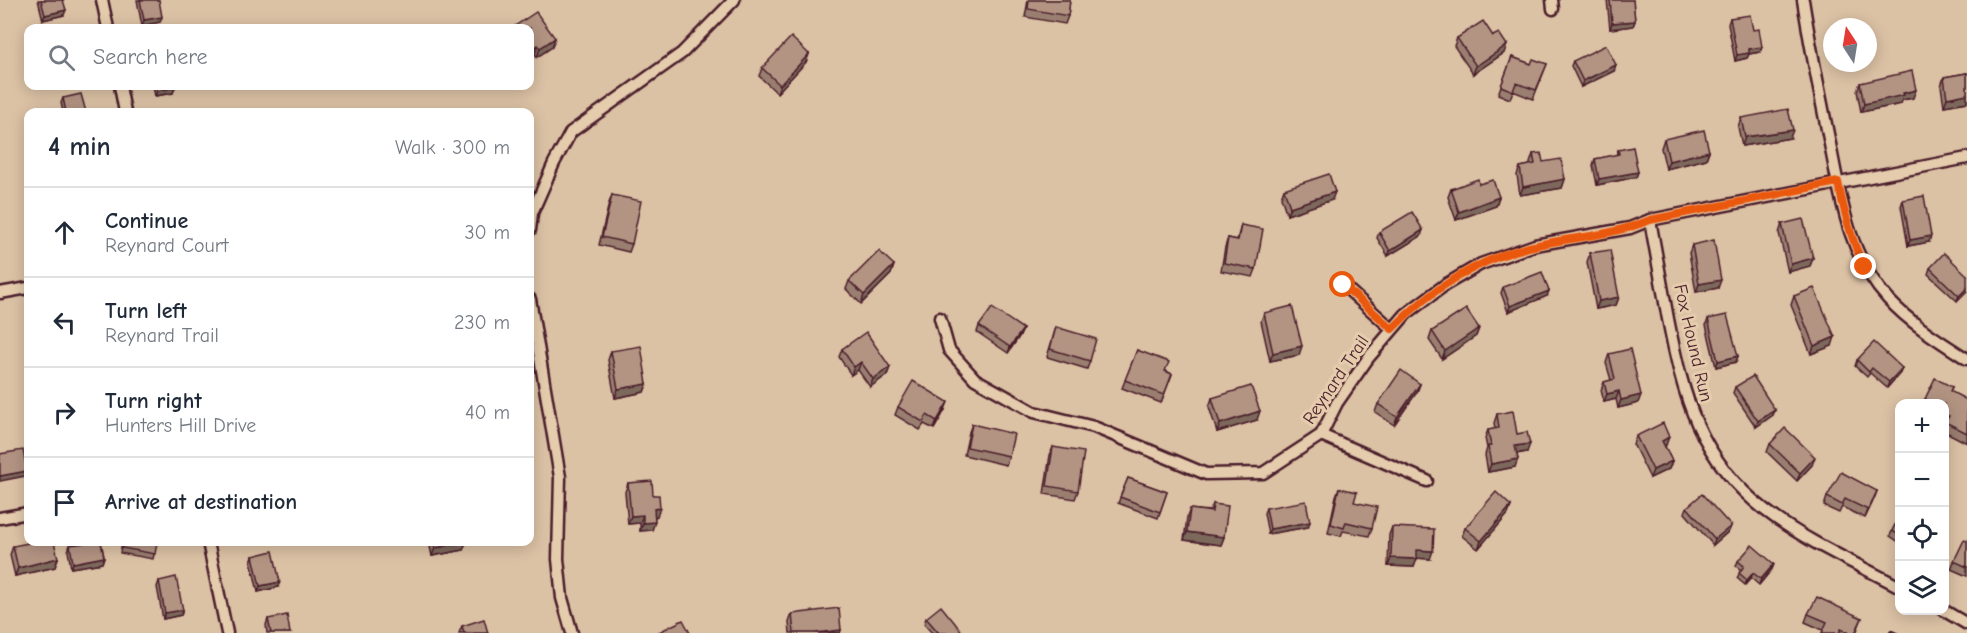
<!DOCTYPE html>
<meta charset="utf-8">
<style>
body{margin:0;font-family:"Comic Neue",sans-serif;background:#f2f2f3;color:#1f2937}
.controls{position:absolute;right:18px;bottom:18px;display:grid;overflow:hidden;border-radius:12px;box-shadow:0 3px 15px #0003}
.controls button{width:54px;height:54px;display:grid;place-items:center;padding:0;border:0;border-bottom:2px solid #e0e1e3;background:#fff;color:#1f2937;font:30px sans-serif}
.compass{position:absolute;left:1823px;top:18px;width:54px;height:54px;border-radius:50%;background:#fff;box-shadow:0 3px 15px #0003;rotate:348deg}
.stop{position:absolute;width:18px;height:18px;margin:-14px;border:4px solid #ea580c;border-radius:50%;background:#fff}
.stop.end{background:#ea580c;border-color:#fff;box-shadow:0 2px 6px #0008}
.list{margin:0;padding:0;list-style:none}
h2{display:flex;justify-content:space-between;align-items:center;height:78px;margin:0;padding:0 24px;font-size:26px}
h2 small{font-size:20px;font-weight:400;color:#747a83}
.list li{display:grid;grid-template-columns:39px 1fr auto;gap:18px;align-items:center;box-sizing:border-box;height:90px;padding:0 24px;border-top:2px solid #e0e1e3}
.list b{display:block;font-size:22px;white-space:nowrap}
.list p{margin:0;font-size:20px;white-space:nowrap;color:#747a83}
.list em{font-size:20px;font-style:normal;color:#747a83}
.icon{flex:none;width:33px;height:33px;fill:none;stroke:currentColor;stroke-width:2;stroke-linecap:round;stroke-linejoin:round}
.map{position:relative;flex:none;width:1967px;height:633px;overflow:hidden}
.search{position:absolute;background:#fff;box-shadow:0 3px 15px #0003;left:24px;top:24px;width:510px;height:66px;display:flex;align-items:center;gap:15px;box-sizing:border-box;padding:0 21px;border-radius:12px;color:#747a83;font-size:22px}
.panel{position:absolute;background:#fff;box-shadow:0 3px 15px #0003;left:24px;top:108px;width:510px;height:438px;border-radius:12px}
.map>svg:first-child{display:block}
</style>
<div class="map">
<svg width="1967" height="633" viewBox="0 0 1967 633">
<rect width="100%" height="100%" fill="#dcc2a5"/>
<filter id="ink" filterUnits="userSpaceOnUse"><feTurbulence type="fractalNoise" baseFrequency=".0167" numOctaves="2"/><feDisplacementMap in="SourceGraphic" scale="12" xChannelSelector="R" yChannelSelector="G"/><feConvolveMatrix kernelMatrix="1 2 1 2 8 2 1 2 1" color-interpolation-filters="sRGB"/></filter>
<g filter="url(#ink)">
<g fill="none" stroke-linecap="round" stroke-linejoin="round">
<!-- street casing -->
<g stroke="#4a1f2b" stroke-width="15">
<g id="street">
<polyline points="102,0 108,28"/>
<polyline points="1552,0 1553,9"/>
<path d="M1803,0C1810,45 1819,90 1828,134C1840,192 1846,253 1888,299C1910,323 1939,341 1967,359"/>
<polyline points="120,86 125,112"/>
<path d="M1650,220C1656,253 1662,286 1668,319C1683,396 1699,459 1765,510C1805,541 1855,563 1900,587"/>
<polyline points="530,230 532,213 554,163 571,132 682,53 734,0"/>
<polyline points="1343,285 1392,329"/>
<polyline points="0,293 28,288"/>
<polyline points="530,299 560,477 558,559 562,598 572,633"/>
<polyline points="940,318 949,350 975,379 1034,412 1094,427 1206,474 1263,473 1321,435 1337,403 1369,357 1406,314 1445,285 1481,264 1535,245 1630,228 1650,220 1967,158"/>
<polyline points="1321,435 1427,481"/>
<polyline points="0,518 28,513"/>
<polyline points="208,542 227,633"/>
<polyline points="1943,610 1967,624"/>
</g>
</g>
<!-- street -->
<use href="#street" stroke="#e5ccad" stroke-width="10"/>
</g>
<!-- wall -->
<g fill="#9a7f71" stroke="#4a1f2b" stroke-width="1.5">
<polygon points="38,0 63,0 64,15 43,20"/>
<polygon points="137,0 159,0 160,22 142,26"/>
<polygon points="1028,0 1070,0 1068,16 1065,24 1025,17"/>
<polygon points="1607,0 1633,0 1635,21 1633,26 1610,29"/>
<polygon points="1730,18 1753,30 1762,47 1760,52 1749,54 1747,58 1735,61 1728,24"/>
<polygon points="530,28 555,38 552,47 537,57 535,54 530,57"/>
<polygon points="1493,36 1504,53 1473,74 1454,46 1457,38"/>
<polygon points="809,54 806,62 777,93 759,76 762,68"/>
<polygon points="1512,57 1531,64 1547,64 1533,99 1513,91 1510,99 1498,94"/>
<polygon points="1573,61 1614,71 1581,87 1571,66"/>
<polygon points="1967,73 1967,102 1944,106 1941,86 1944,77"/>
<polygon points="1860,83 1913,98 1902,100 1901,104 1861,112 1857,91"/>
<polygon points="153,86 175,86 175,87 173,93 155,96"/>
<polygon points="63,98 86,112 63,112 61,103"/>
<polygon points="1741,118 1790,138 1742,146 1738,127"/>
<polygon points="1664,139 1709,151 1706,159 1666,169 1661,148"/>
<polygon points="1618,150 1638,172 1636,177 1597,185 1593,165 1595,159 1616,155"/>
<polygon points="1533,154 1565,179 1562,188 1520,195 1517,175 1520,167 1530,165 1530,163"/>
<polygon points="1479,184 1496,206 1456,220 1448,197 1451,189"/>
<polygon points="1284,189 1332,200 1287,215 1281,197"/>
<polygon points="612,195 632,244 629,252 599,245 609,203"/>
<polygon points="1903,200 1929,242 1908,246 1901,206"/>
<polygon points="1782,224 1813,258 1810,266 1788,272 1779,233"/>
<polygon points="1241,225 1256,269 1253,277 1221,271 1225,247 1228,238 1237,240"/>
<polygon points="1379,232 1421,236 1388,256 1377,238"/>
<polygon points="1692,245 1718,288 1696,292 1689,253"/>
<polygon points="1590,253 1619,297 1616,305 1596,309 1587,262"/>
<polygon points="894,265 891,274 861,304 846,289 849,281"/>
<polygon points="1930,268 1967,275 1957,301 1928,274"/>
<polygon points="1503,287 1547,296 1508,312 1501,293"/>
<polygon points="1794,296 1832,346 1811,354 1791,305"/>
<polygon points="1264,313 1299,355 1270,361 1261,321"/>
<polygon points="1708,319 1738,356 1736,362 1716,367 1706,325"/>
<polygon points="979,326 1023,329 1021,334 1008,353 977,332"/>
<polygon points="1056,327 1090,361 1087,369 1047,357"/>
<polygon points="1479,328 1476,336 1442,359 1429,340 1432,331"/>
<polygon points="842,349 890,367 887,375 870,387 858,370 851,375 839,357"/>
<polygon points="1137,350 1166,371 1172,374 1161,403 1122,388"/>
<polygon points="611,351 647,384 644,392 615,398 608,360"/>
<polygon points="1609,354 1638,403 1618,408 1616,399 1604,402 1601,390 1604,382 1611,380 1606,363"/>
<polygon points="1857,360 1902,368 1900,373 1887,388 1870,373 1867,377 1855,366"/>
<polygon points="1420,384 1417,392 1394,425 1375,412 1378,404"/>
<polygon points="1735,387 1775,410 1773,415 1756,427 1733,393"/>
<polygon points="1952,387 1950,392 1967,400 1967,443 1944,431 1944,404 1923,404 1925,399"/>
<polygon points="1212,398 1257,420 1217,432 1209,407"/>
<polygon points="898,407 945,410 934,429 924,424 920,430 895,415"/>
<polygon points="1497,414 1517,434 1527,452 1517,454 1515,467 1488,472 1485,455 1487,448 1485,438 1488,430 1495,429 1494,423"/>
<polygon points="972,424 1009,456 1006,465 964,455 969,432"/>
<polygon points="1636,436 1666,445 1665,446 1672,461 1669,469 1650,478 1633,444"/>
<polygon points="1770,444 1812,465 1797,481 1767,452"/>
<polygon points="1053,447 1078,491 1075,499 1044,494 1050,455"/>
<polygon points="1128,478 1167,492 1158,518 1118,503"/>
<polygon points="628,483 653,495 657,516 655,517 652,530 640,531 640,523 628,524 625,492"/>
<polygon points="1339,488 1354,502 1372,528 1369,536 1343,531 1341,536 1328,533 1336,496"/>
<polygon points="1877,491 1874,499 1865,518 1842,507 1839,513 1824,506 1827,497"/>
<polygon points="1213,504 1224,537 1221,545 1184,540 1187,517 1190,509 1210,511"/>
<polygon points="1511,506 1508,514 1478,549 1462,536 1465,528"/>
<polygon points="1687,507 1731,526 1729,531 1713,545 1685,513"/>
<polygon points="1266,508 1308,527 1268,534 1264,513"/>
<polygon points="1899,517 1899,542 1890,536 1892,531"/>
<polygon points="1392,527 1430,559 1417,558 1414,567 1388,566 1389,535"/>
<polygon points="1967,541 1967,576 1951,569 1954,561"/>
<polygon points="81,542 101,542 104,557 102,563 71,568 68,551 70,545 81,543"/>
<polygon points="122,542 157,542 153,559 120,553"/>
<polygon points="429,542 466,542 463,550 432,556"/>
<polygon points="13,546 58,558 55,567 15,576 10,555"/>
<polygon points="253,556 278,587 258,592 251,561"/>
<polygon points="1738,561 1774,564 1772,569 1759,585 1751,578 1745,585 1737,578 1741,570 1736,566"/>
<polygon points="159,581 183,610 181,615 163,619 157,587"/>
<polygon points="792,614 841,630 840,633 790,633 789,622"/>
<polygon points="1808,614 1862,618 1856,633 1822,633 1823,630 1805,622"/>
<polygon points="926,618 963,633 932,633 924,624"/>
<polygon points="268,619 290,633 267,633 266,625"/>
<polygon points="462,626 488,633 459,633"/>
</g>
<!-- shaded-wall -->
<g fill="#7d685c" stroke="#4a1f2b" stroke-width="1.5">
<polygon points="66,10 64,15 43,20 45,15"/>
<polygon points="162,17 160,22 142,26 144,20"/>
<polygon points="1635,21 1633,26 1610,29 1612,23"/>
<polygon points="555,38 552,47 537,57 540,48"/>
<polygon points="538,45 535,54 530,57 530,51"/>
<polygon points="1507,45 1504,53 1473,74 1476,66"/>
<polygon points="1762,47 1760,52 1749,54 1747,58 1735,61 1737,55 1749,49"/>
<polygon points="809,54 806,62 777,93 780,85"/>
<polygon points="1616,65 1614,71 1581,87 1583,81"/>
<polygon points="175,87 173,93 155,96 157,91"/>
<polygon points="1916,90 1913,98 1902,100 1901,104 1861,112 1864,104"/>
<polygon points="1967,94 1967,102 1944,106 1947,98"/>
<polygon points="1793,130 1790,138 1742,146 1745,137"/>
<polygon points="1709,151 1706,159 1666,169 1669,161"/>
<polygon points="1638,172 1636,177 1597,185 1599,179"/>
<polygon points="1565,179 1562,188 1520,195 1523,187"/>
<polygon points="1335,192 1332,200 1287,215 1290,207"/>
<polygon points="1499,197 1496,206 1456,220 1459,212"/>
<polygon points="1423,230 1421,236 1388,256 1390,251"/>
<polygon points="1931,236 1929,242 1908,246 1910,240"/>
<polygon points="1813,258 1810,266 1788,272 1791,264"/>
<polygon points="894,265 891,274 861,304 864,295"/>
<polygon points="1721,280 1718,288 1696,292 1699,284"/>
<polygon points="1967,288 1967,291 1957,301 1959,296"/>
<polygon points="1549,291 1547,296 1508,312 1510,306"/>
<polygon points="1619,297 1616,305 1596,309 1599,301"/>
<polygon points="1479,328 1476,336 1442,359 1445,351"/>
<polygon points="1023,329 1021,334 1008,353 1010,347"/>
<polygon points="1835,337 1832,346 1811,354 1814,346"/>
<polygon points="1302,346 1299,355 1270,361 1273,353"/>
<polygon points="1738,356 1736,362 1716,367 1718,361"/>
<polygon points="861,362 858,370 851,375 854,367"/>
<polygon points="890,367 887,375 870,387 873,379"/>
<polygon points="1902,368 1900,373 1887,388 1889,382"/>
<polygon points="647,384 644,392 615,398 618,389"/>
<polygon points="1420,384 1417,392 1394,425 1397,417"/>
<polygon points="1619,391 1616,399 1604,402 1607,394"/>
<polygon points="1641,395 1638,403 1618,408 1621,400"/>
<polygon points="948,402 945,410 934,429 937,421"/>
<polygon points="1775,410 1773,415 1756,427 1758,421"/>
<polygon points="1260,411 1257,420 1217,432 1220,424"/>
<polygon points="1669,437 1666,445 1659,449 1662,441"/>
<polygon points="1530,444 1527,452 1512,454 1515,446"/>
<polygon points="1815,457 1812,465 1797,481 1800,473"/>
<polygon points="1518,459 1515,467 1488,472 1491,464"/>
<polygon points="1672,461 1669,469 1650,478 1653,470"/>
<polygon points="27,471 25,476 0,481 0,476"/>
<polygon points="1877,491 1874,499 1865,518 1868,510"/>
<polygon points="1511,506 1508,514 1478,549 1481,541"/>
<polygon points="660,508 657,516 651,517 654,509"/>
<polygon points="643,515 640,523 628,524 631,516"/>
<polygon points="655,522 652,530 640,531 643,523"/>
<polygon points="1310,522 1308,527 1268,534 1270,529"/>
<polygon points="1731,526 1729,531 1713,545 1715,539"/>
<polygon points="1187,532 1224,537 1221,545 1184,540"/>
<polygon points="466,542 463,550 432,556 435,548"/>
<polygon points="1417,550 1433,551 1430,559 1414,558"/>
<polygon points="104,557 102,563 71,568 73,563"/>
<polygon points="58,558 55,567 15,576 18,568"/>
<polygon points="1391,558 1417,559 1414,567 1388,566"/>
<polygon points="1774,564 1772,569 1759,585 1761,579"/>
<polygon points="1753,573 1751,578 1745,585 1747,580"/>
<polygon points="280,582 278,587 258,592 260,586"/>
<polygon points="183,610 181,615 163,619 165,613"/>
<polygon points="841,630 840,633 815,633"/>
</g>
<!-- building -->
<g fill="#b39483" stroke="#4a1f2b" stroke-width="1.5">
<polygon points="41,0 63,0 66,10 45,15"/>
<polygon points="140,0 159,0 162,17 144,20"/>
<polygon points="1029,0 1070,0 1068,16 1028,9"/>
<polygon points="1610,0 1633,0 1635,21 1612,23"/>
<polygon points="536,12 555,38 540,48 538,45 530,51 530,28 512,28"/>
<polygon points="1750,15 1753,30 1759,29 1762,47 1749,49 1749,53 1737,55 1730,18"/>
<polygon points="1483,21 1493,36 1499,33 1507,45 1476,66 1457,38"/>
<polygon points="791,37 809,54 780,85 762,68"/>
<polygon points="1606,45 1616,65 1583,81 1573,61"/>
<polygon points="1512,57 1531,64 1533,59 1547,64 1536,90 1516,83 1513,91 1501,86"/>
<polygon points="1912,71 1916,90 1903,93 1904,95 1864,104 1860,83"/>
<polygon points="1967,73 1967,94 1947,98 1944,77"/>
<polygon points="156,86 175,86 175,87 157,91"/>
<polygon points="81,94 86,112 66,112 63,98"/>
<polygon points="1788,109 1793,130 1745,137 1741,118"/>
<polygon points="1704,130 1709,151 1669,161 1664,139"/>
<polygon points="1633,147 1638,172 1599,179 1595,159 1619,154 1618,150"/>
<polygon points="1541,153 1543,162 1561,159 1565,179 1523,187 1520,167 1535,164 1533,154"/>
<polygon points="1329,174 1335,192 1290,207 1284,189"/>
<polygon points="1478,179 1479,184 1493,180 1499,197 1459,212 1451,189"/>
<polygon points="612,195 641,201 632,244 602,237"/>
<polygon points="1924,196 1931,236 1910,240 1903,200"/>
<polygon points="1412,212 1423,230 1390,251 1379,232"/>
<polygon points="1803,219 1813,258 1791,264 1782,224"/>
<polygon points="1241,225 1263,229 1256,269 1224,263 1228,238 1238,240"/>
<polygon points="1714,240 1721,280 1699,284 1692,245"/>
<polygon points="1610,250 1619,297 1599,301 1590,253"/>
<polygon points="879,251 894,265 864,295 849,281"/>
<polygon points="1944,253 1967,275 1967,288 1959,296 1930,268"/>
<polygon points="1542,272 1549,291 1510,306 1503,287"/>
<polygon points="1814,288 1835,337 1814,346 1794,296"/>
<polygon points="1292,306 1302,346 1273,353 1264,313"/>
<polygon points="992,308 1023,329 1010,347 979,326"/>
<polygon points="1466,309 1479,328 1445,351 1432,331"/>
<polygon points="1727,315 1738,356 1718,361 1708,319"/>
<polygon points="1056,327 1096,339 1090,361 1050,349"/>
<polygon points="866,332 890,367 873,379 861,362 854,367 842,349"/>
<polygon points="1874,342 1902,368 1889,382 1872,368 1869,372 1857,360"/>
<polygon points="641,346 647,384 618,389 611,351"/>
<polygon points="1630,349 1641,395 1621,400 1619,391 1607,394 1604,382 1615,379 1609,354"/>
<polygon points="1137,350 1169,362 1165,371 1172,374 1164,395 1125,380"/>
<polygon points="1401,370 1420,384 1397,417 1378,404"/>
<polygon points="1753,376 1775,410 1758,421 1735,387"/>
<polygon points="1935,378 1952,387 1950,391 1967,400 1967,433 1945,422 1949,416 1944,414 1944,404 1935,404 1925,399"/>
<polygon points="913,381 948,402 937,421 927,415 923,422 898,407"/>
<polygon points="1251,386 1260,411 1220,424 1212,398"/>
<polygon points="1513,411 1517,434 1527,432 1530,444 1515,446 1518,459 1491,464 1488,446 1491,446 1488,430 1499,428 1497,414"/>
<polygon points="1663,423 1669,437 1662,441 1672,461 1653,470 1636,436"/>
<polygon points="972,424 1014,434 1009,456 967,447"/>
<polygon points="1785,428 1815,457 1800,473 1770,444"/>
<polygon points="1053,447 1084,452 1078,491 1047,486"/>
<polygon points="23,450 27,471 0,476 0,454"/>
<polygon points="1841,472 1877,491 1868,510 1845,499 1842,505 1827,497"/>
<polygon points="1128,478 1167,492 1160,512 1120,497"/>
<polygon points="652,481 653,495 659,495 660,508 654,509 655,522 643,523 643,515 631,516 628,483"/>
<polygon points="1339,488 1357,492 1354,502 1377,507 1372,528 1346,522 1344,528 1331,524"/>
<polygon points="1496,492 1511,506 1481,541 1465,528"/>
<polygon points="1702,494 1731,526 1715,539 1687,507"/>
<polygon points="1306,501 1310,522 1270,529 1266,508"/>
<polygon points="1213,504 1228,506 1224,537 1187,532 1190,509 1212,512"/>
<polygon points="1899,517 1899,535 1892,531"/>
<polygon points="1392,527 1434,529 1433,551 1417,550 1417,559 1391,558"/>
<polygon points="1964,540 1967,541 1967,567 1954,561"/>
<polygon points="33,542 54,542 58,558 18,568 13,546"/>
<polygon points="84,542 101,542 104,557 73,563 70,545 84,543"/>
<polygon points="123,542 157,542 155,554 122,548"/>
<polygon points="434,542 466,542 435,548"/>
<polygon points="1752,545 1774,564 1761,579 1753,573 1747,580 1739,573 1744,566 1738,561"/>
<polygon points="273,551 280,582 260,586 253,556"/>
<polygon points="176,577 183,610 165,613 159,581"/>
<polygon points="1817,597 1862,618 1855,633 1850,633 1841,629 1839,633 1822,633 1827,622 1808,614"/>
<polygon points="941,606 963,633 939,633 926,618"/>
<polygon points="839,608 841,630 815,633 794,633 792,614"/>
<polygon points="287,615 290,633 271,633 268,619"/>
<polygon points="484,619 488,633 464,633 462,626"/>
<polygon points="683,620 690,633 657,633"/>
<polygon points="1891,630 1898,633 1889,633"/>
</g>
</g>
<g fill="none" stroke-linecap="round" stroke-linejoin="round" filter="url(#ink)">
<!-- route -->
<path stroke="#ea580c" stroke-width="8" d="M1343,285L1392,329C1431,289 1482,256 1538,245C1575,237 1614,235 1650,220L1838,182C1844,212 1851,239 1864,267"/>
</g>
<g text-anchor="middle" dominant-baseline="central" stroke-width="6" stroke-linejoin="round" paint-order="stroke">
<!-- street labels -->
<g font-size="18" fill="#4a1f2b" stroke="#e5ccad">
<text transform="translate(1693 343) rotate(77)">Fox Hound Run</text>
<text transform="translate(1336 380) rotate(-56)">Reynard Trail</text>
</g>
</g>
</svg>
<div class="controls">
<button>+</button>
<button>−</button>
<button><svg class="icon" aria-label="locate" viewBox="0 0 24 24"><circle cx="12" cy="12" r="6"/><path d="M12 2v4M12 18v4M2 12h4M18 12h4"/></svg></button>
<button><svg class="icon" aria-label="layers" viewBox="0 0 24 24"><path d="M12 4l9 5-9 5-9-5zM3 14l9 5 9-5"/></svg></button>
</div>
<svg class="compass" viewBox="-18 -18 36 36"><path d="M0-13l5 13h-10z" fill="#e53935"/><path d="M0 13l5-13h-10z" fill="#747a83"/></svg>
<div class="stop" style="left:1343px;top:285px"></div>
<div class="stop end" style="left:1864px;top:267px"></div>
<div class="search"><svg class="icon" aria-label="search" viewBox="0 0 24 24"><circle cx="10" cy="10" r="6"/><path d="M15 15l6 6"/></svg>Search here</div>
<section class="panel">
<h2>4 min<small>Walk · 300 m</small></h2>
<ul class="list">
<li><svg class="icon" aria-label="ahead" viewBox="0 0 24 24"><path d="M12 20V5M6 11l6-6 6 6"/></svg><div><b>Continue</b><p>Reynard Court</p></div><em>30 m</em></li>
<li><svg class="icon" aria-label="left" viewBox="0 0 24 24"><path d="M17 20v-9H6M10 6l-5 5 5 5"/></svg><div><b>Turn left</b><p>Reynard Trail</p></div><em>230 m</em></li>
<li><svg class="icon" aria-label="right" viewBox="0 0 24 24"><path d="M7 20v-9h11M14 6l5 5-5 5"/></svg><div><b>Turn right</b><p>Hunters Hill Drive</p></div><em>40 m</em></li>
<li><svg class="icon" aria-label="arrive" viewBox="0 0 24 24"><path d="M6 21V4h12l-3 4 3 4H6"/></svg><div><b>Arrive at destination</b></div></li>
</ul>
</section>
</div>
